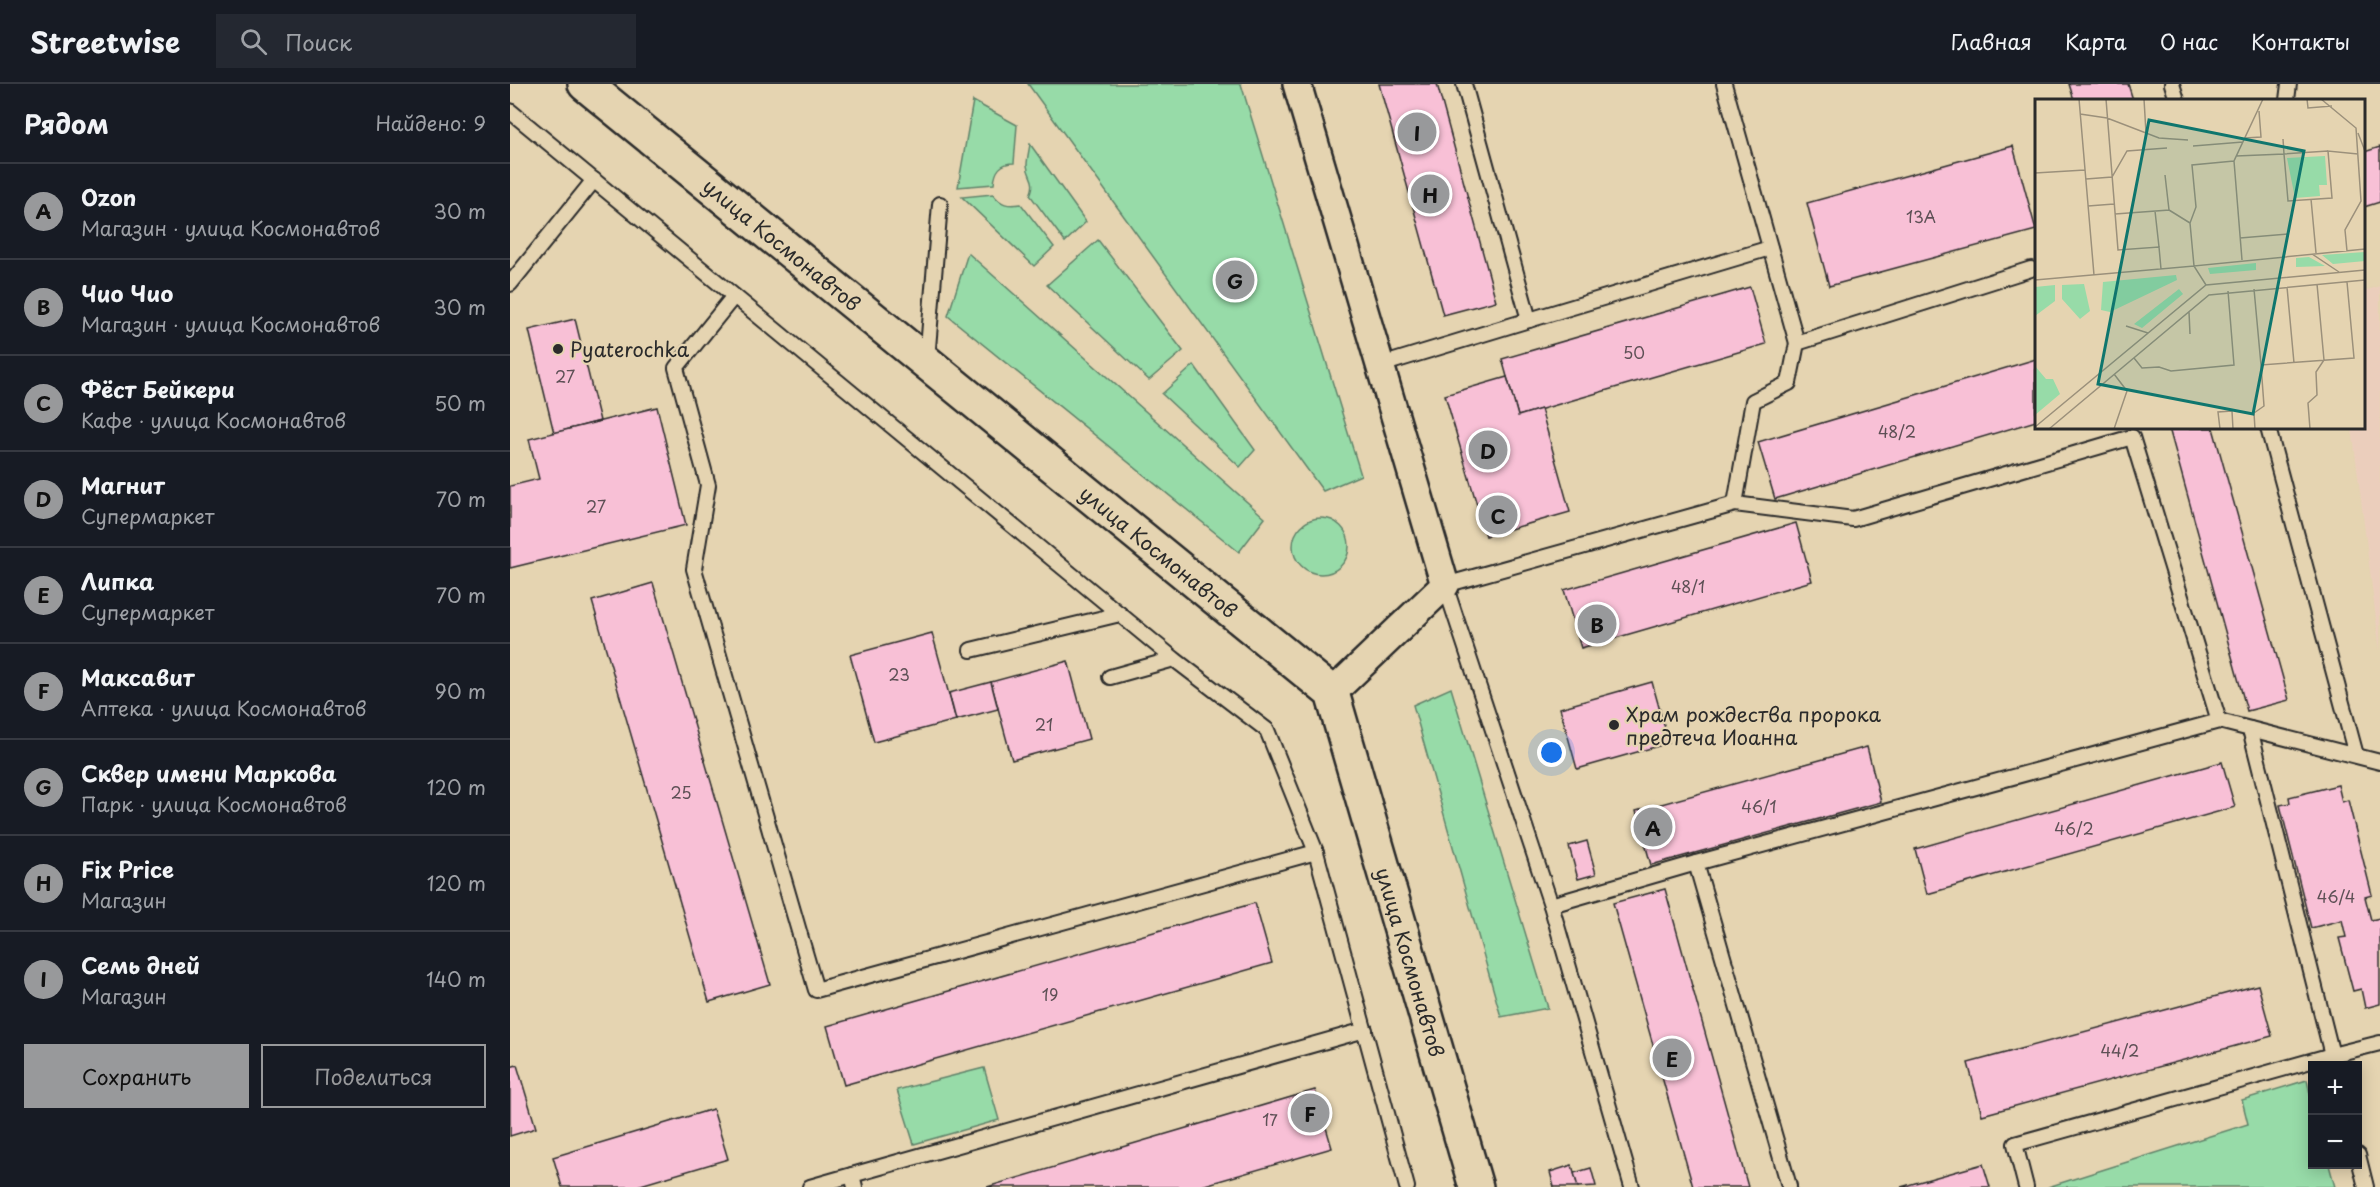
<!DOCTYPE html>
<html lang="ru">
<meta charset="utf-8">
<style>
body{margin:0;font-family:"Playpen Sans",sans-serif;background:#242831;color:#f1f3f6}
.controls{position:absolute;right:18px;bottom:18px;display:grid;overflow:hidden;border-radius:0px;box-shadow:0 3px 15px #0003}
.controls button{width:54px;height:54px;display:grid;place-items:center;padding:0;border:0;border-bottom:2px solid #363941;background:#171b24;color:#f1f3f6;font:30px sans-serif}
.you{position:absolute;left:1042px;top:669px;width:21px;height:21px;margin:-15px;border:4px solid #fff;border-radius:50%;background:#1a73e8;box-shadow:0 0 0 9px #1a73e833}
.badge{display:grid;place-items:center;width:39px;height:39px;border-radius:50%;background:#98999b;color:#111;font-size:20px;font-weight:700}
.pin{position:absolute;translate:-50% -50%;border:3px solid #fff;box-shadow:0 2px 6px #0006}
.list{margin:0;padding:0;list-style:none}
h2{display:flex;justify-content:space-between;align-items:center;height:78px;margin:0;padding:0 24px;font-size:26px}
h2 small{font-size:20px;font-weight:400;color:#9ea1a6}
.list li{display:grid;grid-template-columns:39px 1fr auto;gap:18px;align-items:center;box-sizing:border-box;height:96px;padding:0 24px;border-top:2px solid #363941}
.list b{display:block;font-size:22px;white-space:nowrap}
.list p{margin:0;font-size:20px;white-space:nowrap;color:#9ea1a6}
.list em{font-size:20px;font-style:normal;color:#9ea1a6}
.actions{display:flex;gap:12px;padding:18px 24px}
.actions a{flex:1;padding:14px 0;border:2px solid #98999b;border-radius:0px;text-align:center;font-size:21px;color:#98999b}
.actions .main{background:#98999b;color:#111}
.icon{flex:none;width:33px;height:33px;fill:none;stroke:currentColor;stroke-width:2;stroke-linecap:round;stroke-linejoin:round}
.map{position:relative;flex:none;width:1870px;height:1103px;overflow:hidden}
header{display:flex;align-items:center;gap:36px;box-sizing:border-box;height:84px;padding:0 30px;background:#171b24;border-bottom:2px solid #363941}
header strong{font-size:28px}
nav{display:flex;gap:33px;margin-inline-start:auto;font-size:21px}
.search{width:420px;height:54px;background:#242831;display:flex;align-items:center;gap:15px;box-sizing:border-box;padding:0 21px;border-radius:0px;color:#9ea1a6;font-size:22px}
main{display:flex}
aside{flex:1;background:#171b24}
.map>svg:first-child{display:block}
</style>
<header>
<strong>Streetwise</strong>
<div class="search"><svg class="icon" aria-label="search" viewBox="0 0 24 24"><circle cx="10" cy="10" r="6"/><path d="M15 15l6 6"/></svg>Поиск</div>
<nav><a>Главная</a><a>Карта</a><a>О нас</a><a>Контакты</a></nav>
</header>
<main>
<aside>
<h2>Рядом<small>Найдено: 9</small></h2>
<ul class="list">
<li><span class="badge">A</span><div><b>Ozon</b><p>Магазин · улица Космонавтов</p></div><em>30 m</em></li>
<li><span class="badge">B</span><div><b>Чио Чио</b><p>Магазин · улица Космонавтов</p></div><em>30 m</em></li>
<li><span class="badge">C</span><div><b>Фёст Бейкери</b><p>Кафе · улица Космонавтов</p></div><em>50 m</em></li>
<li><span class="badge">D</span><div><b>Магнит</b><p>Супермаркет</p></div><em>70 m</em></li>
<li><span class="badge">E</span><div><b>Липка</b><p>Супермаркет</p></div><em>70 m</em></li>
<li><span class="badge">F</span><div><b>Максавит</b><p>Аптека · улица Космонавтов</p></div><em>90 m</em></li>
<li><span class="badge">G</span><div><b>Сквер имени Маркова</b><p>Парк · улица Космонавтов</p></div><em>120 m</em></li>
<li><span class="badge">H</span><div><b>Fix Price</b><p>Магазин</p></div><em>120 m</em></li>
<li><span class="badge">I</span><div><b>Семь дней</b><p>Магазин</p></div><em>140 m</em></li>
</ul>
<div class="actions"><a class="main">Сохранить</a><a>Поделиться</a></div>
</aside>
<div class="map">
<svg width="1870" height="1103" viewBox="0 0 1870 1103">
<rect width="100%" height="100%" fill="#e5d4b1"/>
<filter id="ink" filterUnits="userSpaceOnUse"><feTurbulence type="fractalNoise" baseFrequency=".0167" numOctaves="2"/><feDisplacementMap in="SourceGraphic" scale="12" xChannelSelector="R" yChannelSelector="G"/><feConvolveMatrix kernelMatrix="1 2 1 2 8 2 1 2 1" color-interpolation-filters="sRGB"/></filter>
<g filter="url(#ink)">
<!-- built -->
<polygon fill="#ebcebc" points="1870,202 1870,567 1842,344 1854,344 1854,207"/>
<!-- green -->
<g fill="#97dba8" stroke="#61836a" stroke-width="1.5">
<polygon points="518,0 731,0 851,391 813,407"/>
<path d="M463,17L507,41L504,79C490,79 485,87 484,100L448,103Z"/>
<path d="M520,60L576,138L555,158L520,111C527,96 518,94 517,81C517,75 519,67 520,60Z"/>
<path d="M483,110C491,121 498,122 511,120L544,163L524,182L452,113Z"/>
<polygon points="588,156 673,267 639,296 537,201"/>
<polygon points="458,169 755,434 729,468 438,232"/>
<polygon points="684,281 745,366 730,383 652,310"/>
<circle cx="811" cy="462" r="28"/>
<polygon points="941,604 1038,924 991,933 903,621"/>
<polygon points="474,984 489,1036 404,1060 387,1006"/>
<polygon points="1797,996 1802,1019 1802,1080 1819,1081 1825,1103 1538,1103 1738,1040 1732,1016"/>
</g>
<!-- building -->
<g fill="#f8c0d6" stroke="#2b2b2b" stroke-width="1.5">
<polygon points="869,0 927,0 986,217 933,231"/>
<polygon points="1559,0 1618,0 1623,16 1564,16"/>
<polygon points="1503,62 1526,146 1319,202 1297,119"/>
<polygon points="1870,63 1870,118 1854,123 1854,68"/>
<polygon points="1240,203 1256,260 1008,332 992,275"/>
<polygon points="65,235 90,337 44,349 19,246"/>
<polygon points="1526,275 1526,337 1265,415 1248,358"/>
<polygon points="997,293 1008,332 1031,325 1060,428 976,452 935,311"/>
<polygon points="147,323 176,441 0,484 0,402 29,395 19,355"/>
<polygon points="1659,344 1703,344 1779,616 1737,627"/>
<polygon points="1286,439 1302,497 1071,564 1054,506"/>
<polygon points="143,499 260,900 199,918 82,517"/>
<polygon points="422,549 446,636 364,658 340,571"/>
<polygon points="558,577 579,655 502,676 481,598"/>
<polygon points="481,598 488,625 446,636 439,609"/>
<polygon points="1142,598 1159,659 1067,685 1050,624"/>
<polygon points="1357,663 1371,718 1141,781 1126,727"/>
<polygon points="1712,678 1725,723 1417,810 1405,765"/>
<polygon points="1828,701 1832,718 1838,716 1862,811 1855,813 1861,836 1870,834 1870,920 1855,924 1851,905 1843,907 1829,854 1836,853 1832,836 1801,844 1770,721 1780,719 1779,713"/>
<polygon points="1077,757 1086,790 1068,795 1059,762"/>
<polygon points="1155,805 1238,1103 1183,1103 1103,819"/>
<polygon points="745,819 762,879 334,1001 317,942"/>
<polygon points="1748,901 1762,952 1472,1031 1458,979"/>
<polygon points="7,981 26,1044 0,1052 0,983"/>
<polygon points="805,1006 822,1064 688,1103 477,1103"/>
<polygon points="203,1025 218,1075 124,1103 52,1103 43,1073"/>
<polygon points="1473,1080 1480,1103 1391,1103"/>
<polygon points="1062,1081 1068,1103 1044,1103 1040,1088"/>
<polygon points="1081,1084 1086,1102 1068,1103 1064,1089"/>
</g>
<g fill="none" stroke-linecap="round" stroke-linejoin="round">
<!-- service casing -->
<g stroke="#2b2b2b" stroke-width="18">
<g id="service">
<polyline points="1214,0 1287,259 1521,185"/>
<polyline points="1662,0 1667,16"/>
<polyline points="1777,16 1779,0"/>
<polyline points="0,27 664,575 757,646 806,768 897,1103"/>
<polyline points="0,200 84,96"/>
<polyline points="224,212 166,284 198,401 184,485 306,906 806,768"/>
<polyline points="1019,236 1260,164"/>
<polyline points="417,276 430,120"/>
<polyline points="871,281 1019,236 954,0"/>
<polyline points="1758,344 1846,671"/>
<polyline points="1225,420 1243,317 1279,299 1287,259"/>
<polyline points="461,566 610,530"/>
<polyline points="600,593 664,575"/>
<polyline points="1740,645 1822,971 1870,959"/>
<polyline points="1186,779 1279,1102"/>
<polyline points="1041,821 1186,779 1709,637 1870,678"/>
<polyline points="1848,1071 1856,1103"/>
<polyline points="300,1103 342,1091"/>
<polyline points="345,1103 342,1091 855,946"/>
<polyline points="1122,1103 1041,821 935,501 1225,420 1343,435 1622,353 1709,637"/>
<polyline points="1516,1103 1505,1060 1822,971 1825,982"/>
</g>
</g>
<!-- minor casing -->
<g stroke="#2b2b2b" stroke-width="32">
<polyline id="minor" points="787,0 935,501 822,609"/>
</g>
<!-- secondary casing -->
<g stroke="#2b2b2b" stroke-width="38">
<g id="secondary">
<path id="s1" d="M75,0L822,609L966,1103"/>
</g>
</g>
<!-- service -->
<use href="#service" stroke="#e5d4b1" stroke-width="14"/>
<!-- minor -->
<use href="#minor" stroke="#e5d4b1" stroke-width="27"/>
<!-- secondary -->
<use href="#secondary" stroke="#e5d4b1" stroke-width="33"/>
</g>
</g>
<!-- markers -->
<g fill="#2b2b2b" stroke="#e5d4b1" stroke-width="2">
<circle cx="48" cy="265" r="6"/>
<circle cx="1104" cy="641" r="6"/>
</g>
<g text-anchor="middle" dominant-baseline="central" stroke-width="4.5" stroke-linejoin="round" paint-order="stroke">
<!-- number labels -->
<g font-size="16" fill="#5e5056">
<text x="1411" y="132">13А</text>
<text x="1124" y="268">50</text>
<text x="55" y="292">27</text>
<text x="1387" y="347">48/2</text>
<text x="86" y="422">27</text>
<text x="1178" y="502">48/1</text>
<text x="389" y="590">23</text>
<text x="534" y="640">21</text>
<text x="171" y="708">25</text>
<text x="1249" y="722">46/1</text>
<text x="1564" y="744">46/2</text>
<text x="1826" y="812">46/4</text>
<text x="540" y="910">19</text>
<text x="1610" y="966">44/2</text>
<text x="760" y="1035">17</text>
</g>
<!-- street labels -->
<g font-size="20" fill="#2b2b2b" stroke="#e5d4b1">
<text stroke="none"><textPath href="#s1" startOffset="254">улица Космонавтов</textPath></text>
<text stroke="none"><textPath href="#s1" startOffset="740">улица Космонавтов</textPath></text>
<text stroke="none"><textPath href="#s1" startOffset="1244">улица Космонавтов</textPath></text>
</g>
<!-- poi labels -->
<g font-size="20" fill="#2b2b2b" stroke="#e5d4b1" text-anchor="start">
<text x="60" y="265">Pyaterochka</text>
<text x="1116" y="630">Храм рождества пророка<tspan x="1116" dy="23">предтеча Иоанна</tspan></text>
</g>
</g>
<!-- overview -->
<g transform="translate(1525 15)">
<rect width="330" height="330" fill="#e5d4b1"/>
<path d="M290,57L292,86H284L285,97L260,99L252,59ZM330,153V162L298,165L287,156ZM274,158L290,167L261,168V159ZM221,164V171L175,175L173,169ZM141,176L142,181L75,213L66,211L68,183ZM49,185L55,212L45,220L27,200V186ZM20,186V202L0,217V188ZM144,190L148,195L107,229L99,225ZM0,267L11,280H18L25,295L0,316Z" fill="#97dba8"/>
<path fill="none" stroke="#9b907b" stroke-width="1.5" d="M44,0L59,176M71,0L83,151L124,148L126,170M109,0L111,34M272,0L273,9L297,7M286,0L321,29L326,102L310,131L312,152M45,15L72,19L124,39L153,41M323,34L330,52M210,39L226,38L224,12M158,47L208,43M293,52L249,55L253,102L297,99L293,52L323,55M201,57L249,55L248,40M199,62L157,66L161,108L155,124L159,167L330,150M0,74L50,71M51,80L77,78L92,52L132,49M276,100L281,154M53,107L79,105M134,111L155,124M120,112L124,148M80,115L134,111L130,76M205,139L253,135M277,155L304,173M207,161L199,62L228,0M0,181L159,167L171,186M252,188L259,264M219,190L226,266L319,259L312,183M154,213L155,235M91,227L113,234M99,259L107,269L124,268L136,272L199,266L193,192M79,275L92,292L79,330M0,328L171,186L330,171M14,330L174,196L330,181M185,330L183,313L197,312L198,330M220,330L219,314L229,307L226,266M275,330L273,304L282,296L281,273L289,261L282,185"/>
<path fill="#0f766e" fill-opacity="0.15" stroke="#0f766e" stroke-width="3" d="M114,21L269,52L218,315L63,285Z"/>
<rect width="330" height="330" fill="none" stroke="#2b2b2b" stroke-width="3"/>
</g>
</svg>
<div class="controls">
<button>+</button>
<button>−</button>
</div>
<div class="you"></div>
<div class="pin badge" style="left:1143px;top:743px">A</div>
<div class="pin badge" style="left:1087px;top:540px">B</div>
<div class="pin badge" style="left:988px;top:431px">C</div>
<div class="pin badge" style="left:978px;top:366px">D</div>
<div class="pin badge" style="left:1162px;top:974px">E</div>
<div class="pin badge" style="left:800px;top:1029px">F</div>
<div class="pin badge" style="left:725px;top:196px">G</div>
<div class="pin badge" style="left:920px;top:110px">H</div>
<div class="pin badge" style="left:907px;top:48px">I</div>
</div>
</main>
